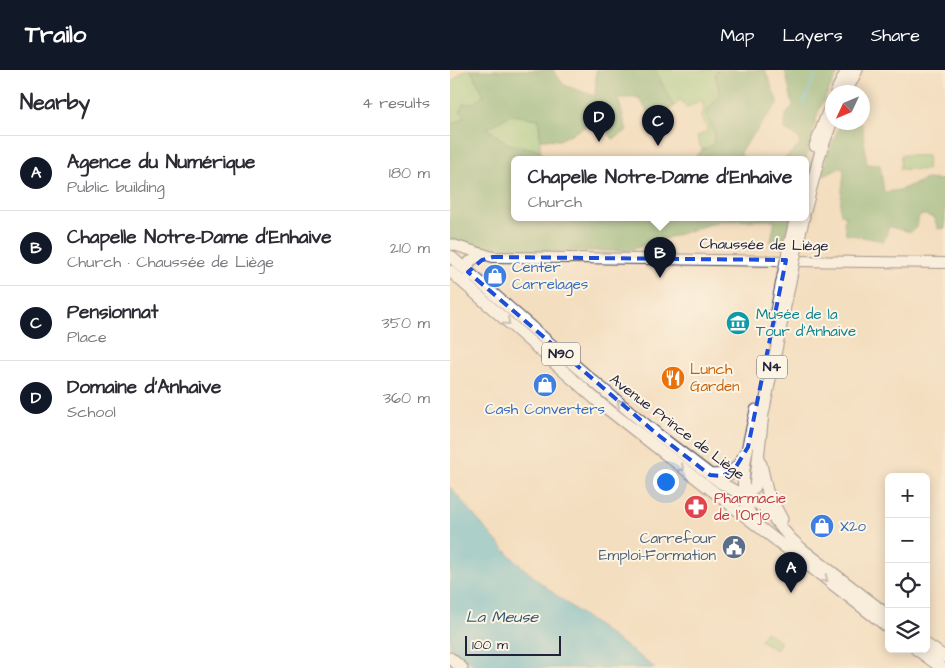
<!DOCTYPE html>
<meta charset="utf-8">
<style>
body{margin:0;font-family:"Architects Daughter",sans-serif;background:#f7f7f7;color:#2b2b33}
.controls{position:absolute;right:15px;bottom:15px;display:grid;overflow:hidden;border-radius:8px;box-shadow:0 2px 12px #0003}
.controls button{width:45px;height:45px;display:grid;place-items:center;padding:0;border:0;border-bottom:1px solid #e1e1e2;background:#fff;color:#2b2b33;font:25px sans-serif}
.compass{position:absolute;left:375px;top:15px;width:45px;height:45px;border-radius:50%;background:#fff;box-shadow:0 2px 12px #0003;rotate:226deg}
.scale{position:absolute;left:15px;bottom:12px;width:96px;box-sizing:border-box;padding-left:5px;border:2px solid #22223b;border-top:0;font-size:14px;line-height:18px;white-space:nowrap;color:#22223b;-webkit-text-stroke:4px #fcf5e5;paint-order:stroke}
.you{position:absolute;left:215px;top:411px;width:18px;height:18px;margin:-12px;border:4px solid #fff;border-radius:50%;background:#1a73e8;box-shadow:0 0 0 8px #1a73e833}
.badge{display:grid;place-items:center;width:32px;height:32px;border-radius:50%;background:#111827;color:#fff;font-size:16px;font-weight:700}
.pin{position:absolute;translate:-50% -41px;filter:drop-shadow(0 1px 2px #0008)}
.pin::after{content:'';position:absolute;top:26px;width:18px;height:15px;background:inherit;clip-path:polygon(0 0,100% 0,50% 100%)}
.popup{position:absolute;left:61px;top:86px;width:298px;height:65px;box-sizing:border-box;display:grid;place-content:center;border-radius:8px;background:#fff;filter:drop-shadow(0 1px 4px #0005);font-size:16px;white-space:nowrap;color:#7c7c81}
.popup b{font-size:19px;color:#2b2b33}
.popup::after{content:'';position:absolute;left:50%;top:100%;margin-left:-10px;border:10px solid transparent;border-top-color:#fff}
.list{margin:0;padding:0;list-style:none}
h2{display:flex;justify-content:space-between;align-items:center;height:65px;margin:0;padding:0 20px;font-size:21px}
h2 small{font-size:16px;font-weight:400;color:#7c7c81}
.list li{display:grid;grid-template-columns:32px 1fr auto;gap:15px;align-items:center;box-sizing:border-box;height:75px;padding:0 20px;border-top:1px solid #e1e1e2}
.list b{display:block;font-size:19px;white-space:nowrap}
.list p{margin:0;font-size:16px;white-space:nowrap;color:#7c7c81}
.list em{font-size:16px;font-style:normal;color:#7c7c81}
.icon{flex:none;width:28px;height:28px;fill:none;stroke:currentColor;stroke-width:2;stroke-linecap:round;stroke-linejoin:round}
.map{position:relative;flex:none;width:495px;height:598px;overflow:hidden}
header{display:flex;align-items:center;gap:30px;box-sizing:border-box;height:70px;padding:0 25px;background:#111827;color:#fff}
header strong{font-size:24px}
nav{display:flex;gap:28px;margin-inline-start:auto;font-size:18px}
main{display:flex}
aside{flex:1;background:#fff}
.map>svg:first-child{display:block}
</style>
<header>
<strong>Trailo</strong>
<nav><a>Map</a><a>Layers</a><a>Share</a></nav>
</header>
<main>
<aside>
<h2>Nearby<small>4 results</small></h2>
<ul class="list">
<li><span class="badge">A</span><div><b>Agence du Numérique</b><p>Public building</p></div><em>180 m</em></li>
<li><span class="badge">B</span><div><b>Chapelle Notre-Dame d'Enhaive</b><p>Church · Chaussée de Liège</p></div><em>210 m</em></li>
<li><span class="badge">C</span><div><b>Pensionnat</b><p>Place</p></div><em>350 m</em></li>
<li><span class="badge">D</span><div><b>Domaine d'Anhaive</b><p>School</p></div><em>360 m</em></li>
</ul>
</aside>
<div class="map">
<svg width="495" height="598" viewBox="0 0 495 598">
<rect width="100%" height="100%" fill="#fcf5e5"/>
<filter id="ink" filterUnits="userSpaceOnUse"><feTurbulence type="fractalNoise" baseFrequency=".02" numOctaves="2"/><feDisplacementMap in="SourceGraphic" scale="10" xChannelSelector="R" yChannelSelector="G"/><feConvolveMatrix kernelMatrix="1 2 1 2 8 2 1 2 1" color-interpolation-filters="sRGB"/></filter>
<filter id="wash" filterUnits="userSpaceOnUse"><feTurbulence type="fractalNoise" baseFrequency=".0096" numOctaves="4" result="noise"/><feDisplacementMap in="SourceGraphic" scale="20" xChannelSelector="R" yChannelSelector="G"/><feGaussianBlur stdDeviation="1.12" result="paint"/><feColorMatrix in="noise" values="0 0 0 0 0 0 0 0 0 0 0 0 0 0 0 0 0 1.4 0 .05"/><feComposite in="paint" operator="in"/></filter>
<g filter="url(#wash)">
<rect width="100%" height="100%" fill="#f4dec0"/>
<!-- green -->
<g fill="#91cb7f" stroke="#5a765d">
<path d="M15,0H21L34,25C21,34 17,50 0,55V13Z"/>
<polygon points="205,0 268,0 265,5 271,23 256,44 265,64 263,75 252,80 247,67 258,60 250,45 254,42 252,30 236,38 231,29 224,37"/>
<polygon points="61,45 89,49 90,80 58,74 37,58"/>
<polygon points="451,85 478,86 477,100 450,99"/>
<polygon points="316,561 331,572 326,580 310,570"/>
</g>
<!-- forest -->
<g fill="#74af6e" stroke="#4b6854">
<polygon points="21,0 103,0 114,15 145,26 146,0 205,0 224,37 202,48 189,28 168,28 177,61 163,69 147,51 109,70 90,69 89,49 61,45 37,58 58,74 90,80 95,89 65,89 65,147 341,147 333,177 320,176 325,150 270,151 177,181 39,181 0,169 0,55 16,47 10,41 13,34 23,33 34,25"/>
<polygon points="268,0 315,0 328,33 290,82 294,89 243,89 252,80 263,75 265,64 256,44 270,23 265,4"/>
<polygon points="335,0 389,0 368,42 355,92 355,89 334,89 350,75 348,67 334,60 336,45 343,36"/>
<polygon points="391,52 412,53 417,94 430,95 434,122 450,120 476,109 495,110 495,158 488,159 484,148 475,145 469,146 467,157 461,162 439,157 434,171 396,164 394,152 396,146 391,144 390,138 394,102 392,97 374,106 373,104 377,86"/>
</g>
<!-- water -->
<path fill="#58bdd6" stroke="#3d7088" d="M0,417C22,443 44,470 69,494C111,532 160,564 205,598H28L0,577Z"/>
<g fill="none" stroke-linecap="round" stroke-linejoin="round">
<!-- stream -->
<polyline stroke="#58bdd6" stroke-width="2" points="353,35 367,0"/>
</g>
</g>
<g filter="url(#ink)">
<g fill="none" stroke-linecap="round" stroke-linejoin="round">
<!-- secondary casing -->
<g stroke="#423e4f" stroke-width="12">
<g id="secondary">
<polyline points="0,174 43,187 495,193"/>
<polyline points="19,207 19,192 33,184"/>
</g>
</g>
<!-- primary casing -->
<g stroke="#423e4f" stroke-width="13">
<g id="primary">
<polyline points="386,22 397,0"/>
<polyline points="396,22 407,0"/>
<polyline points="365,76 382,31"/>
<polyline points="355,141 370,84 382,51"/>
<polyline points="339,176 346,147"/>
<polyline points="347,176 354,147"/>
<polyline points="0,186 137,306 207,364 271,413 315,438 340,468 352,479 439,546"/>
<polyline points="0,201 151,334 439,558"/>
<polyline points="326,241 333,206"/>
<polyline points="311,394 317,421 332,449"/>
<polyline points="260,405 280,404 289,394 295,383"/>
<polyline points="290,428 305,417 313,344 341,207"/>
<path d="M305,452C282,421 299,374 306,340"/>
<polyline points="476,574 495,587"/>
<polyline points="466,579 492,598"/>
<polyline points="0,588 12,598"/>
</g>
</g>
<!-- secondary -->
<use href="#secondary" stroke="#fff" stroke-width="10"/>
<!-- primary -->
<use href="#primary" stroke="#fff" stroke-width="11"/>
<!-- primary-bridge casing -->
<g stroke="#423e4f" stroke-width="13" stroke-linecap="butt">
<g id="primary-bridge">
<polyline points="333,206 339,176"/>
<polyline points="341,207 347,176"/>
</g>
</g>
<!-- primary-bridge -->
<use href="#primary-bridge" stroke="#fff" stroke-width="11"/>
</g>
<!-- one-way arrows -->
<defs><path id="oneway-chevron" d="M-2-3.5L2.5 0L-2 3.5" fill="none" stroke-width="1.6" stroke-linecap="round" stroke-linejoin="round" transform="scale(1.25)"/></defs>
<g stroke="#9c9ca7">
<use href="#oneway-chevron" transform="translate(57 252) rotate(42)"/>
<use href="#oneway-chevron" transform="translate(170 333) rotate(-140)"/>
<use href="#oneway-chevron" transform="translate(231 398) rotate(39)"/>
<use href="#oneway-chevron" transform="translate(375 509) rotate(38)"/>
</g>
</g>
<!-- marked area -->
<path d="M0 0H495V598H0ZM43,187L336,190L298,377L284,400L272,406L260,405L207,364L18,202L32,190Z" fill="#f4dec0" fill-opacity=".55" fill-rule="evenodd"/>
<path fill="none" stroke="#1d4ed8" stroke-width="4" stroke-dasharray="10 6" stroke-linejoin="round" d="M43,187L336,190L298,377L284,400L272,406L260,405L207,364L18,202L32,190Z"/>
<!-- icons -->
<defs>
<g id="shop-disc" transform="scale(1.25)"><circle r="9.5" fill="#3f7fe0" stroke="#fcf5e5"/><path d="M-5-2.5h2.3a2.7 3.5 0 0 1 5.4 0H5L5.5 6h-11ZM-1.5-2.5h3a1.5 2.3 0 0 0-3 0Z" fill="#fff"/></g>
<g id="museum-disc" transform="scale(1.25)"><circle r="9.5" fill="#0f9aa8" stroke="#fcf5e5"/><path d="M0-6L6-3V-2H-6V-3ZM-5-1h2V3h-2ZM-1-1h2V3h-2ZM3-1h2V3H3ZM-6 4H6V6H-6Z" fill="#fff"/></g>
<g id="restaurant-disc" transform="scale(1.25)"><circle r="9.5" fill="#e8710a" stroke="#fcf5e5"/><path d="M-5-6h1v4h1v-4h1v4h1v-4h1v5L-1.5 .5V6h-2V.5L-5-1ZM5-6V6H3V1.5H1.5Q1.5-4 5-6Z" fill="#fff"/></g>
<g id="pharmacy-disc" transform="scale(1.25)"><circle r="9.5" fill="#e0444e" stroke="#fcf5e5"/><path d="M-2-6h4v4h4v4h-4v4h-4v-4h-4v-4h4Z" fill="#fff"/></g>
<g id="civic-disc" transform="scale(1.25)"><circle r="9.5" fill="#5c6f8a" stroke="#fcf5e5"/><path d="M-.6-6.5H3V-4.5H.6V-3L4-1V1h2V6H-6V1h2V-1L-.6-3ZM-1.2 2.5V6h2.4V2.5Z" fill="#fff"/></g>
</defs>
<g fill-rule="evenodd">
<use href="#shop-disc" x="45" y="206"/>
<use href="#museum-disc" x="288" y="253"/>
<use href="#restaurant-disc" x="223" y="308"/>
<use href="#shop-disc" x="95" y="315"/>
<use href="#pharmacy-disc" x="246" y="437"/>
<use href="#shop-disc" x="372" y="456"/>
<use href="#civic-disc" x="284" y="477"/>
</g>
<g text-anchor="middle" dominant-baseline="central" stroke-width="4" stroke-linejoin="round" paint-order="stroke">
<!-- shield labels -->
<g fill="#fcf5e5" stroke="#63616e" stroke-width="1">
<rect x="92" y="272.5" width="38" height="23" rx="4"/>
<rect x="307" y="285.5" width="30" height="23" rx="4"/>
</g>
<g font-size="14" font-weight="bold" fill="#22223b">
<text x="111" y="284">N90</text>
<text x="322" y="297">N4</text>
</g>
<!-- street labels -->
<g font-size="15" fill="#22223b" stroke="#fcf5e5">
<text transform="translate(314 175) rotate(1)">Chaussée de Liège</text>
<text transform="translate(227 357) rotate(37)">Avenue Prince de Liège</text>
</g>
<!-- shop labels -->
<g font-size="15" fill="#366cbe" stroke="#fcf5e5" text-anchor="start">
<text x="62" y="197">Center<tspan x="62" dy="17">Carrelages</tspan></text>
<text x="95" y="339" text-anchor="middle">Cash Converters</text>
<text x="390" y="456">X2o</text>
</g>
<!-- culture labels -->
<g font-size="15" fill="#0d838f" stroke="#fcf5e5" text-anchor="start">
<text x="306" y="244">Musée de la<tspan x="306" dy="17">Tour d’Anhaive</tspan></text>
</g>
<!-- food labels -->
<g font-size="15" fill="#c56008" stroke="#fcf5e5" text-anchor="start">
<text x="240" y="299">Lunch<tspan x="240" dy="17">Garden</tspan></text>
</g>
<!-- health labels -->
<g font-size="15" fill="#be3a42" stroke="#fcf5e5" text-anchor="start">
<text x="264" y="428">Pharmacie<tspan x="264" dy="17">de l'Orjo</tspan></text>
</g>
<!-- service labels -->
<g font-size="15" fill="#4e5e75" stroke="#fcf5e5" text-anchor="end">
<text x="266" y="468">Carrefour<tspan x="266" dy="17">Emploi-Formation</tspan></text>
</g>
<!-- water labels -->
<g font-size="16" font-style="italic" fill="#355871" stroke="#fcf5e5">
<text x="52" y="547">La Meuse</text>
</g>
</g>
</svg>
<div class="controls">
<button>+</button>
<button>−</button>
<button><svg class="icon" aria-label="locate" viewBox="0 0 24 24"><circle cx="12" cy="12" r="6"/><path d="M12 2v4M12 18v4M2 12h4M18 12h4"/></svg></button>
<button><svg class="icon" aria-label="layers" viewBox="0 0 24 24"><path d="M12 4l9 5-9 5-9-5zM3 14l9 5 9-5"/></svg></button>
</div>
<svg class="compass" viewBox="-18 -18 36 36"><path d="M0-13l5 13h-10z" fill="#e53935"/><path d="M0 13l5-13h-10z" fill="#7c7c81"/></svg>
<div class="scale">100 m</div>
<div class="you"></div>
<div class="pin badge" style="left:341px;top:523px">A</div>
<div class="pin badge" style="left:210px;top:208px">B</div>
<div class="popup"><b>Chapelle Notre-Dame d'Enhaive</b>Church</div>
<div class="pin badge" style="left:208px;top:76px">C</div>
<div class="pin badge" style="left:149px;top:72px">D</div>
</div>
</main>
